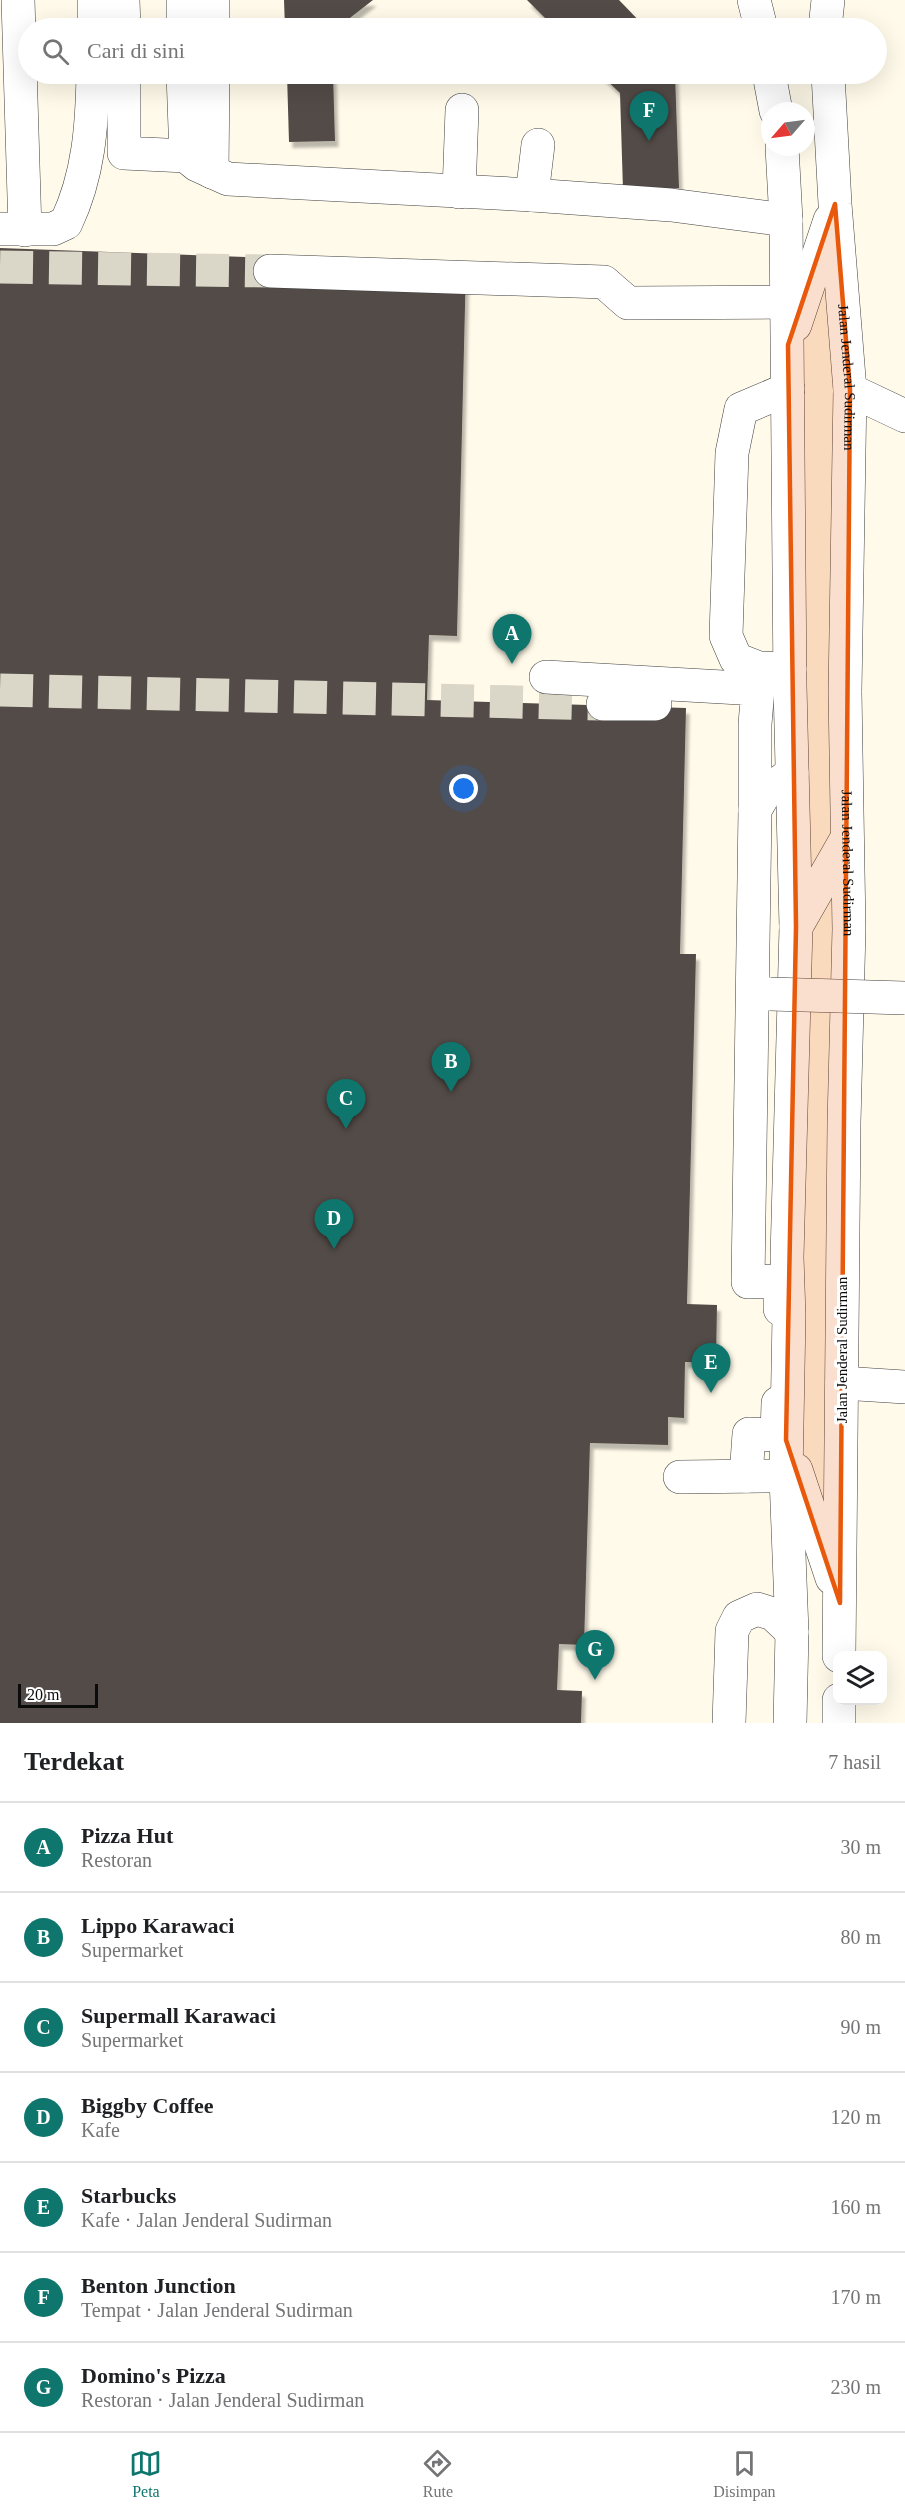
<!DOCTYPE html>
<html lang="id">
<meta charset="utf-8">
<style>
body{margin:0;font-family:Georgia,serif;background:#f6f6f6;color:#202124}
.controls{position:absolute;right:18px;bottom:18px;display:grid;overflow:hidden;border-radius:12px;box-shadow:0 6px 24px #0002}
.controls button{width:54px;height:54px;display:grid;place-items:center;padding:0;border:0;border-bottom:2px solid #e0e0e0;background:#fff;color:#202124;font:30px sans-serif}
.compass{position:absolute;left:761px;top:102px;width:54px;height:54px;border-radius:50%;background:#fff;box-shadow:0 6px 24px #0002;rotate:242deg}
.scale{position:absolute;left:18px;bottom:15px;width:80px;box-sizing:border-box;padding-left:6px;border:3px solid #0b0b0b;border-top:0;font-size:16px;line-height:21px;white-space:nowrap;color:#0b0b0b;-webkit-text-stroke:4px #fff;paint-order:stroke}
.you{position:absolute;left:464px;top:789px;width:21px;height:21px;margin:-15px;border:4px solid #fff;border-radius:50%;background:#1a73e8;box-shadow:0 0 0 9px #1a73e833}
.badge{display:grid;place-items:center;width:39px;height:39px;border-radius:50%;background:#0f766e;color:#fff;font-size:20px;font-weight:700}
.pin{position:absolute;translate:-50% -50px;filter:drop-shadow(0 2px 3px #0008)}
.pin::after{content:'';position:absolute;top:32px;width:21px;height:18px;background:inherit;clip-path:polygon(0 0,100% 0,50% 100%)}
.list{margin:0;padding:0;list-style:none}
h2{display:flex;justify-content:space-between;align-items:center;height:78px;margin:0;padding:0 24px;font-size:26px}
h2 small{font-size:20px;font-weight:400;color:#757577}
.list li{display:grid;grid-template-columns:39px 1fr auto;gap:18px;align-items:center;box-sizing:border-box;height:90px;padding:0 24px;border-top:2px solid #e0e0e0}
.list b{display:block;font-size:22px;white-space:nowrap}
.list p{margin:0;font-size:20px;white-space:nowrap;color:#757577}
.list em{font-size:20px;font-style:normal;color:#757577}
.icon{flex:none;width:33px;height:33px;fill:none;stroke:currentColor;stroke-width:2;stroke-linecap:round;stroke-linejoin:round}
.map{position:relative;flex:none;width:905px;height:1723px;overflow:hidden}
.search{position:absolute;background:#fff;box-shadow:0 6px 24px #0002;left:18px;right:18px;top:18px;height:66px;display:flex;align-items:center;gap:15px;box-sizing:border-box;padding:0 21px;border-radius:33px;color:#757577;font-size:22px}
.sheet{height:708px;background:#fff}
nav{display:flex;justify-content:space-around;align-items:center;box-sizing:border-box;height:84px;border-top:2px solid #e0e0e0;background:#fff;font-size:16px;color:#757577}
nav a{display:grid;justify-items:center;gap:3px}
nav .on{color:#0f766e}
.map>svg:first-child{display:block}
</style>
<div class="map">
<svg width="905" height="1723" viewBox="0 0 905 1723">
<defs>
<filter id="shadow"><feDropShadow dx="3.5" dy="6" stdDeviation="1.5" flood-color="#0004"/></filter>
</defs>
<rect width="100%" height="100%" fill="#fffae9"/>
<!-- building -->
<g fill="#534c47" filter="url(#shadow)">
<polygon points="284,0 373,0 337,28 285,28"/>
<polygon points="527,0 619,0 646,28 555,28"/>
<polygon points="287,74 333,74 335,141 289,142"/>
<polygon points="600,74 675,74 679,188 623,190 620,93"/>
<polygon points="0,248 466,265 457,636 429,635 427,700 686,708 680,954 696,954 687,1304 717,1305 716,1363 685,1362 684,1418 668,1417 668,1445 590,1443 584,1645 559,1644 557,1690 582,1691 581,1723 0,1723"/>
</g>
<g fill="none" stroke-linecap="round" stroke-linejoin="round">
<!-- minor-tunnel -->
<g stroke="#dad6c8" stroke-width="33" stroke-dasharray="33 16" stroke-linecap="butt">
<polyline points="0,267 270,271"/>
<polyline points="0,690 603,704"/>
</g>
<!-- minor casing -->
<g stroke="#3e3e3e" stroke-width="34">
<g id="minor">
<polyline points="18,0 25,230"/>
<polyline points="123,0 124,28"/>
<polyline points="183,0 183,28"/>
<polyline points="754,0 761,28"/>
<polyline points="94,28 94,0"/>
<polyline points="213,28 213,0"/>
<polyline points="825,28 828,0"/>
<polyline points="124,74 124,153 186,156"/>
<polyline points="183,74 186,156 197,165 228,179 532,195 671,205 786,220"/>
<polyline points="769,74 776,111"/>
<path id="s1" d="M828,74L835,204L850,390L845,692L849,929L844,1123L839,1656"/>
<polyline points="782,147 786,220 790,686 796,927 787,1257 789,1316 786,1477 792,1632 790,1723"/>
<polyline points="212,172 213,74"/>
<polyline points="459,192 462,110"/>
<polyline points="532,195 538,145"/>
<path d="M0,229H53L66,223C89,175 92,125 93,74"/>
<polyline points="270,271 604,282 628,303 787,302"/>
<polyline points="795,325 830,220"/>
<polyline points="788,389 741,409 732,453 726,636 736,659 759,668 790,669"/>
<polyline points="850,390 905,416"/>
<polyline points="546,677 758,689 755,724 755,810"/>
<polyline points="603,704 655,704"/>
<polyline points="796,927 847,838"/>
<polyline points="780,1309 780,1281 748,1282 755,810 765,793 792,773"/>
<polyline points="842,1383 905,1387"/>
<polyline points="796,1470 832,1578"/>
<polyline points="746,1476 749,1434 777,1435 778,1403"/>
<polyline points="680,1477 768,1476"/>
<polyline points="729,1723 732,1631 739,1617 757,1609 773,1614 792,1632"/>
<polyline points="839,1723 839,1700"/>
</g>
</g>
<!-- minor -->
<use href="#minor" stroke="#fff" stroke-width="33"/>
<!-- minor-bridge casing -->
<g stroke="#3e3e3e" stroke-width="34" stroke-linecap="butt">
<polyline id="minor-bridge" points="770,994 905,998"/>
</g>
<!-- minor-bridge -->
<use href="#minor-bridge" stroke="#fff" stroke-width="33"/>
</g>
<!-- marked area -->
<path fill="#e8590c" fill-opacity="0.2" stroke="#e8590c" stroke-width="4.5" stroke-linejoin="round" d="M835,204L850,390L840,1603L786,1440L796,927L788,345Z"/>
<g text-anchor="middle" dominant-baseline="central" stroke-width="6" stroke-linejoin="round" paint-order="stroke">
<!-- street labels -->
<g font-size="15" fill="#0b0b0b" stroke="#fff">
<text stroke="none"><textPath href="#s1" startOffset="304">Jalan Jenderal Sudirman</textPath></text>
<text stroke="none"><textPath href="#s1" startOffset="790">Jalan Jenderal Sudirman</textPath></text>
<text transform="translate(842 1350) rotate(-90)">Jalan Jenderal Sudirman</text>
</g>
</g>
</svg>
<div class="controls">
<button><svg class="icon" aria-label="layers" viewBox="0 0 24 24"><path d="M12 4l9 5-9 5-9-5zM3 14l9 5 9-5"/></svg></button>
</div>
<svg class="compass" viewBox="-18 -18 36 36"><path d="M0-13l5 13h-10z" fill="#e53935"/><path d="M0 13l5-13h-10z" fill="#757577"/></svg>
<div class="scale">20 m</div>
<div class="you"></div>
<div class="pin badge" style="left:512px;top:664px">A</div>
<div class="pin badge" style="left:451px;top:1092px">B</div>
<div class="pin badge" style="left:346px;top:1129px">C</div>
<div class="pin badge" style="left:334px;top:1249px">D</div>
<div class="pin badge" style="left:711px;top:1393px">E</div>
<div class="pin badge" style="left:649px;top:141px">F</div>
<div class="pin badge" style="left:595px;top:1680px">G</div>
<div class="search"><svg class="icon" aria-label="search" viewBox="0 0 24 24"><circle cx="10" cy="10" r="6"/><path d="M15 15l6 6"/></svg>Cari di sini</div>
</div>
<section class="sheet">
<h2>Terdekat<small>7 hasil</small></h2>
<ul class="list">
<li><span class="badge">A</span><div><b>Pizza Hut</b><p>Restoran</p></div><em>30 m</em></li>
<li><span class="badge">B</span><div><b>Lippo Karawaci</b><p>Supermarket</p></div><em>80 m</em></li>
<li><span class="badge">C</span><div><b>Supermall Karawaci</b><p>Supermarket</p></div><em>90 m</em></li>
<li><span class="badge">D</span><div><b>Biggby Coffee</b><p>Kafe</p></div><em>120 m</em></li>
<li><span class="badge">E</span><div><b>Starbucks</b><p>Kafe · Jalan Jenderal Sudirman</p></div><em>160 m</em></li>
<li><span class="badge">F</span><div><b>Benton Junction</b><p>Tempat · Jalan Jenderal Sudirman</p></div><em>170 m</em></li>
<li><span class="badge">G</span><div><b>Domino's Pizza</b><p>Restoran · Jalan Jenderal Sudirman</p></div><em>230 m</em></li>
</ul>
</section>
<nav>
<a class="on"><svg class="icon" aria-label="map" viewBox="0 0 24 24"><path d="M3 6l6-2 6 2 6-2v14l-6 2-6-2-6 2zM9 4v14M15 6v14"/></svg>Peta</a>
<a><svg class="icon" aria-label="directions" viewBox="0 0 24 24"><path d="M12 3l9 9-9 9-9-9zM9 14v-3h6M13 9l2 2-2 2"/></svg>Rute</a>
<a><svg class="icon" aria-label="saved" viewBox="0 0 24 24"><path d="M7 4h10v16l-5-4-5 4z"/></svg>Disimpan</a>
</nav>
